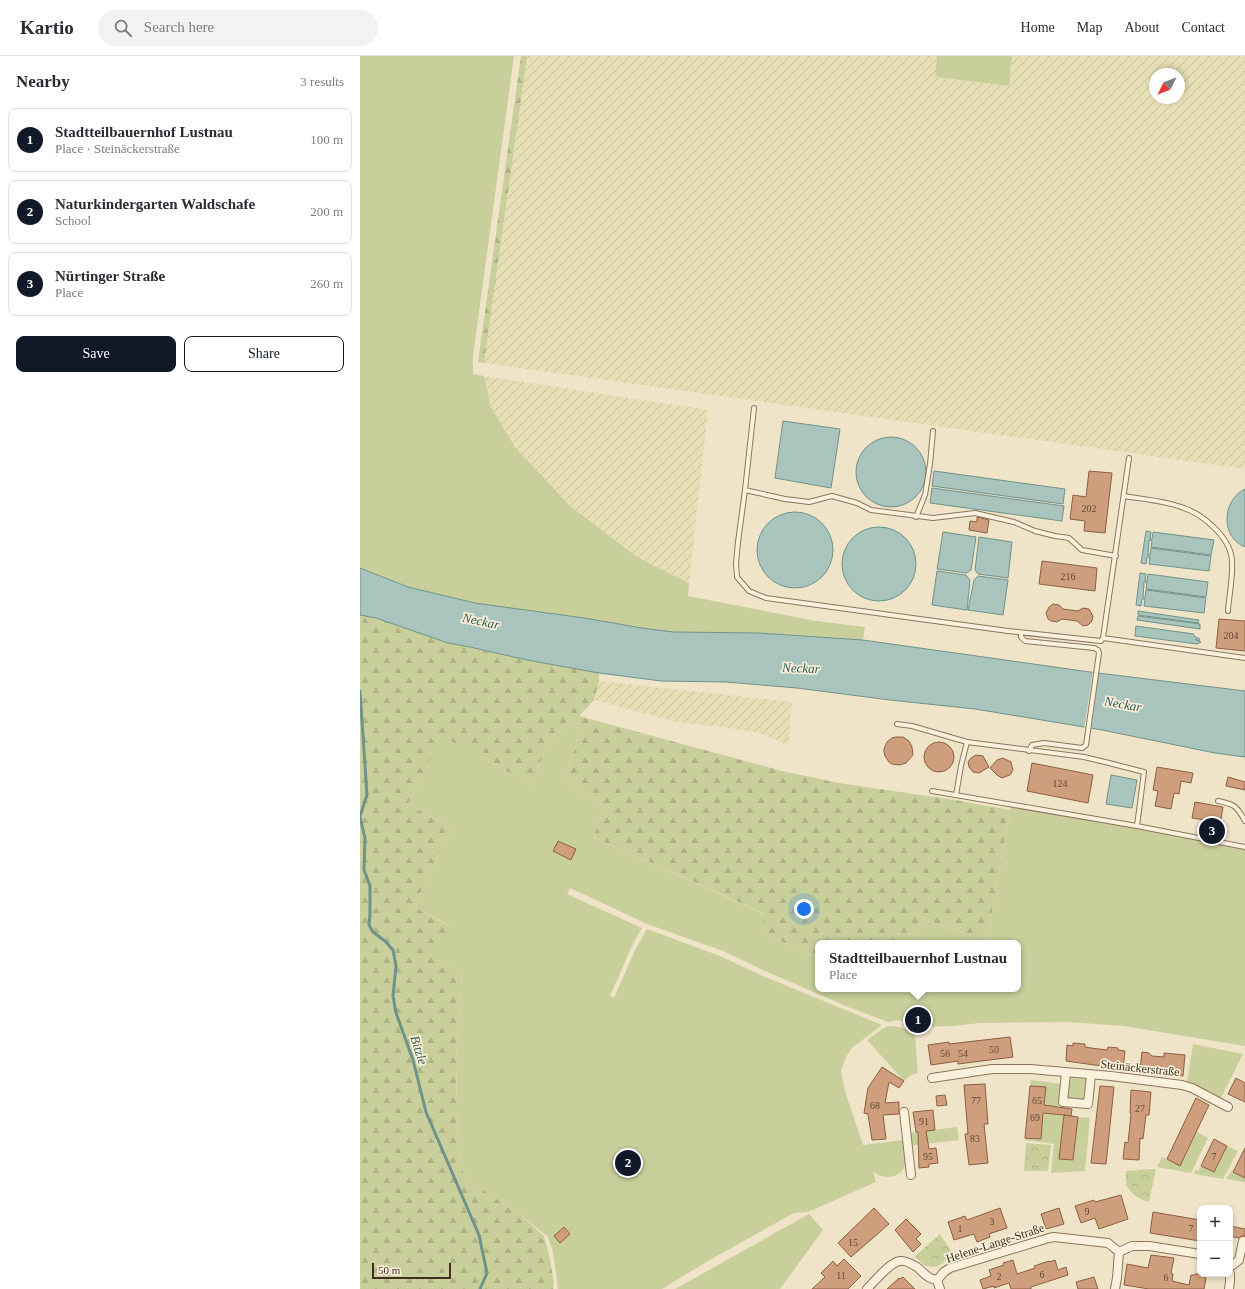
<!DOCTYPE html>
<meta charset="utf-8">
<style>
body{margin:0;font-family:Georgia,serif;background:#f2f2f3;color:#2b2b33}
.controls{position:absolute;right:12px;bottom:12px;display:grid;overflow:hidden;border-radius:8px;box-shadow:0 2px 6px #0003}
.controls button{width:36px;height:36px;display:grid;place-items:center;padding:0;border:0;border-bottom:1px solid #e1e1e2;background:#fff;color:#2b2b33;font:20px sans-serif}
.compass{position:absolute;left:789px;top:12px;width:36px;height:36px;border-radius:50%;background:#fff;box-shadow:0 2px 6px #0003;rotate:228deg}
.scale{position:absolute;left:12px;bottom:10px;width:79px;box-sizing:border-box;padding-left:4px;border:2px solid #3d2e20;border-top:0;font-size:11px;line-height:14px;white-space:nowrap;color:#3d2e20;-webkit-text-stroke:3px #f7eed8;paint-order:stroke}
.you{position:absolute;left:444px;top:853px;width:14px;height:14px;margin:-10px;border:3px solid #fff;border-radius:50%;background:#1a73e8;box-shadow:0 0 0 6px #1a73e833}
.badge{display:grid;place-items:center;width:26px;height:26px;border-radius:50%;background:#111827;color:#fff;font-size:13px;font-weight:700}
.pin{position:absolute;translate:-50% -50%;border:2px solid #fff;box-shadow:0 1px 4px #0006}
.popup{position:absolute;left:455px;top:884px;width:206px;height:52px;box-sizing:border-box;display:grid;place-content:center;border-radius:8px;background:#fff;filter:drop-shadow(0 1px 3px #0005);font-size:13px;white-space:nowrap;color:#7c7c81}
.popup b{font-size:15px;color:#2b2b33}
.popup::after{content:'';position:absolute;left:50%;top:100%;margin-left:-8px;border:8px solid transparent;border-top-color:#fff}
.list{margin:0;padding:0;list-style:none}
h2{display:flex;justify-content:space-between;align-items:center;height:52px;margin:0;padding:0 16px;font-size:17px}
h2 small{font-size:13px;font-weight:400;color:#7c7c81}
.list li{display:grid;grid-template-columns:26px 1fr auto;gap:12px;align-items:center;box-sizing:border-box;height:64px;margin:0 8px 8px;padding:0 8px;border:1px solid #e1e1e2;border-radius:8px}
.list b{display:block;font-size:15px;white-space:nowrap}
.list p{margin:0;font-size:13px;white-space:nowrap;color:#7c7c81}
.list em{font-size:13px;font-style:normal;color:#7c7c81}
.actions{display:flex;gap:8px;padding:12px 16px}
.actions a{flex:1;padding:9px 0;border:1px solid #111827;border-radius:8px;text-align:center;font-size:14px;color:#111827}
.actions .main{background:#111827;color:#fff}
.icon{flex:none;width:22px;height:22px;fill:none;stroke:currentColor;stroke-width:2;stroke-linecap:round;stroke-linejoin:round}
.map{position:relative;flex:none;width:885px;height:1233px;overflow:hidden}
header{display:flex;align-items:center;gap:24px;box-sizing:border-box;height:56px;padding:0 20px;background:#fff;border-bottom:1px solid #e1e1e2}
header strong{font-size:19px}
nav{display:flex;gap:22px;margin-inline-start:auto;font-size:14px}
.search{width:280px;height:36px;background:#f2f2f3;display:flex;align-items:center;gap:10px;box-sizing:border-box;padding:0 14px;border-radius:22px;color:#7c7c81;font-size:15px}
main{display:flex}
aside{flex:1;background:#fff}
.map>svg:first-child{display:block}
</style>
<header>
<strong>Kartio</strong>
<div class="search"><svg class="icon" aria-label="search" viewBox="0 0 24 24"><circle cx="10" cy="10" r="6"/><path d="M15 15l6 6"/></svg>Search here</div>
<nav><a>Home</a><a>Map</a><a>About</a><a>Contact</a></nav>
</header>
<main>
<aside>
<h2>Nearby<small>3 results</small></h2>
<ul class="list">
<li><span class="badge">1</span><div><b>Stadtteilbauernhof Lustnau</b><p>Place · Steinäckerstraße</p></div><em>100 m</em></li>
<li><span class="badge">2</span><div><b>Naturkindergarten Waldschafe</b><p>School</p></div><em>200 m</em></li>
<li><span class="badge">3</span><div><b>Nürtinger Straße</b><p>Place</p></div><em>260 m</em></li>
</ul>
<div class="actions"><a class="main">Save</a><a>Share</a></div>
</aside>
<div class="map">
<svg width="885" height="1233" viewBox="0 0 885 1233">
<defs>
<pattern id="farmland-furrows" width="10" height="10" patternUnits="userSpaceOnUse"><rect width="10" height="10" fill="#e6deb5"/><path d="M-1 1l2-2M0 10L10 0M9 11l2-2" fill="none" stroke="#c6bf9b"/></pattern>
<pattern id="forest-firs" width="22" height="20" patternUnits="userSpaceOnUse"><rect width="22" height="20" fill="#c9cf9b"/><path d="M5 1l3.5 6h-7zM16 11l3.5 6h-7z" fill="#aeb285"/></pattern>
<pattern id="park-crowns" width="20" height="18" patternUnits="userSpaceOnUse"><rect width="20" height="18" fill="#c9cf9b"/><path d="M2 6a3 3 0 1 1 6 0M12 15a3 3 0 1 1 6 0" fill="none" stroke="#aeb285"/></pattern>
</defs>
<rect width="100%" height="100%" fill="#f0e4c8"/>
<!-- farmland -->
<g fill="url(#farmland-furrows)" fill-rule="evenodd">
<path d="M167,0H577L575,21L649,30L652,0H885V413L124,307ZM795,18H819V42H795Z"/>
<polygon points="124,320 348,354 329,527 277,501 208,448 155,391 131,351"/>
<polygon points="239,625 432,646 428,689 400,677 361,671 317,666 234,644"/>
</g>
<!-- green -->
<g fill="#c9cf9b">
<polygon points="0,0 154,0 113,300 113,318 124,320 131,351 155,391 208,448 277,501 329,527 328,540 456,565 505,571 503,584 399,577 313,576 282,572 224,562 115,547 48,531 0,512"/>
<polygon points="577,0 652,0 649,30 575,21"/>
<path d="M208,667L221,673L205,725L245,751L233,781L406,859L400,877L458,901V933H658V887H551L562,863L627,884L651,749L885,791V990L764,970L706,966L620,967L594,970L563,971L540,964L528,966L488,951L405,915L363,895L287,868L210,832L207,838L282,872L272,890L250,940L254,942L275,894L287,873L360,900L403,920L522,969L492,992L486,1001L481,1015L485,1035L503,1089L543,1084C544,1092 547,1102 545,1110C540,1123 521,1124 513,1115L516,1126L448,1156L434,1157L348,1205L302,1233H198L193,1196L188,1181L158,1157L105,1122L98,1094L96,1006L102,916L74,903L89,869L54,851L91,772L48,748L82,679L173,729L187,686Z"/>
<path d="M528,970C539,970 548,972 555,980L558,1017L551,1019L544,1025L507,984L522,973Z"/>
<polygon points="833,988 883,998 861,1042 827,1026"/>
<polygon points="710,1022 727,1023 725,1043 708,1042"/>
<polygon points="671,1024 701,1028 697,1058 704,1059 699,1103 713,1104 718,1061 730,1062 725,1115 691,1117 694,1088 664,1084 665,1082 681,1083 686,1032 670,1030"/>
<polygon points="597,1071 599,1084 548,1090 547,1077"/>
<polygon points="837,1076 848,1082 831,1117 797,1111 802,1101 820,1109"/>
<polygon points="867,1090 878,1095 863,1123 834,1118 835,1114 838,1115 841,1110 854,1116"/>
<polygon points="871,1115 885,1122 885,1126 866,1123"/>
<polygon points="449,1158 463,1174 420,1233 315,1233"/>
</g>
<!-- forest -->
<g fill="url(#forest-firs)">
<polygon points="161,0 167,0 124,307 118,306"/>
<polygon points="0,559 16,562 88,587 110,591 167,604 239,617 239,625 234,644 219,660 422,715 479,727 595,744 650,754 627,884 562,863 551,887 458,887 458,901 400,877 405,858 233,781 245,751 205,725 221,673 208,667 187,686 173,729 82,680 48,748 91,772 54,851 90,870 75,903 102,916 96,1006 98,1094 105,1122 158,1157 184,1180 189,1198 194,1227 193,1233 0,1233"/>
</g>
<!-- park -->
<g fill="url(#park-crowns)">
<polygon points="666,1087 691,1089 688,1115 664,1115"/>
<path d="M792,1113H796L789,1146C779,1144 772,1138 766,1129V1115Z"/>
<path d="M580,1178L591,1195C588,1205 577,1215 565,1209C562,1208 558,1203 555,1200Z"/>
</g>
<!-- water -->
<g fill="#a9c4bc" stroke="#6f938a">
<polygon points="423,365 480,373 471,432 415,422"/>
<circle cx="531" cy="416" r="35"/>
<polygon points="574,415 705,433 703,448 572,430"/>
<polygon points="572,432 704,450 702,465 570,447"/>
<path d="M885,433V491C860,481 862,444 885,433Z"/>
<circle cx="435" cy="494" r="38"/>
<circle cx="519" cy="508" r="37"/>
<polygon points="786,475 791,476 790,483 792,483 793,476 854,484 851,499 791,491 792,485 789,484 788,499 790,499 791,492 851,500 849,515 789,508 790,501 787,501 786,508 781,507"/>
<polygon points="583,476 616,481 611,514 607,517 577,513"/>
<polygon points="619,481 652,486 648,522 618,518 615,514"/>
<polygon points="0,512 48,531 115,547 224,562 282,572 313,576 399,577 503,584 730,616 885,635 885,701 855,697 742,674 615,653 530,644 437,632 366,626 301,625 239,617 167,604 110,591 88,587 16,562 0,559"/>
<polygon points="577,515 606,519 610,524 607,554 572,549"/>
<polygon points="780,517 786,518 785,524 787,525 788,518 848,526 846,541 786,533 787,526 784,526 783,541 785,541 786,534 846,542 844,557 784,550 785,543 782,543 781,550 776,549"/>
<polygon points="618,520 648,524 643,559 608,554 614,524"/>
<polygon points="778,555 839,564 838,567 778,559"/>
<polygon points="778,560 840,568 840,573 777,564"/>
<polygon points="776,570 834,578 834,580 840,583 839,585 835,583 841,586 837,588 775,580"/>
<polygon points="751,719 777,724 772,752 746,748"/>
</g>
<!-- pier -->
<polygon fill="#f0e4c8" points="733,614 739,615 731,675 724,674"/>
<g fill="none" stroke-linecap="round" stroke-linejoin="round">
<!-- stream -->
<g stroke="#6f938a" stroke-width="3">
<polyline points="0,635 7,739 0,760"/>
<polyline points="0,761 5,782 4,814 10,830 10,858 9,869 13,876 25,885 33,894 36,910 33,940 36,957 53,1004 66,1056 119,1179 127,1217 120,1233"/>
</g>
</g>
<!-- building -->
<g fill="#cf9f7d" stroke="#8d5f41">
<polygon points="729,415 752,417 745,477 724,475 725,465 710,463 713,439 726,441"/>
<polygon points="617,461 629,464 627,477 609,474 610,465 617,466"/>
<polygon points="682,505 737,512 735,535 679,528"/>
<polygon points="693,548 699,549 703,553 718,555 723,552 729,553 733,560 732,565 728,569 723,570 717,565 702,563 697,566 691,565 688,563 686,557 689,551"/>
<polygon points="859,563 885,565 885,595 856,592"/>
<polygon points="536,681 543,681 549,685 552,691 553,699 546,707 539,709 532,708 529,706 525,700 524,696 524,693 527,686 532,682"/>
<circle cx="579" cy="701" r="15"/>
<polygon points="616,699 623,700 629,711 619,717 613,716 609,711 608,706 611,702"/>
<polygon points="643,702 651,706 653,714 650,719 642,722 637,719 630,712 637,704"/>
<polygon points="672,707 733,719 728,747 667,735"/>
<polygon points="797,711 833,717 831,727 821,725 819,738 814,737 811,753 795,750 798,735 793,734"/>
<polygon points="868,721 885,726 885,734 866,730"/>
<polygon points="835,746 863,751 861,763 858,762 857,766 832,762"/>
<polygon points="198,785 216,793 211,804 193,795"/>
<polygon points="650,981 653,1001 598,1008 598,1005 571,1009 568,989 589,986 589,988"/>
<polygon points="713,987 725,988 725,991 731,992 747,994 748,991 758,992 758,994 765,995 763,1013 706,1005 707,989 713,990"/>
<polygon points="782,996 789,997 792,1000 804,1001 804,997 825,999 823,1020 780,1014"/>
<polygon points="522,1011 544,1025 539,1032 529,1026 525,1047 539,1046 539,1058 523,1059 526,1083 512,1084 508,1058 504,1057 508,1032"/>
<polygon points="876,1022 885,1027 885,1046 868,1038"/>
<polygon points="625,1028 628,1068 624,1068 628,1107 609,1109 605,1078 608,1078 604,1029"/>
<polygon points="670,1030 686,1031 684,1049 712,1053 711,1060 704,1059 718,1061 713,1104 699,1103 704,1059 683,1057 681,1083 665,1082"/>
<polygon points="740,1030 754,1031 746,1108 731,1107"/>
<polygon points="771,1034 791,1036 789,1059 786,1059 783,1083 780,1082 779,1104 763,1103 765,1086 768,1087 771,1058 770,1057"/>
<polygon points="585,1039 587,1049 577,1050 576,1040"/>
<polygon points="836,1042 849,1049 820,1110 807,1103"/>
<polygon points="573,1054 575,1074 566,1075 569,1093 576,1092 578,1107 569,1108 569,1111 559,1112 558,1076 556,1076 553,1056"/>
<polygon points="854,1083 867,1090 854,1116 841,1110"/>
<polygon points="885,1092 885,1122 873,1116"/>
<polygon points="269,1096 279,1109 271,1116 261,1103"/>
<polygon points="761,1139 768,1163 739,1173 735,1162 721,1167 715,1150 734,1144 735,1146"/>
<polygon points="514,1152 529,1168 491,1201 478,1187"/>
<polygon points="640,1152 647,1172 629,1178 630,1181 617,1186 614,1178 594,1184 588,1166 605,1160 607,1164"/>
<polygon points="699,1152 704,1168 686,1173 681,1158"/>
<polygon points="793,1156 840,1164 840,1185 790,1177"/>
<polygon points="546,1163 561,1178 556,1183 561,1188 553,1196 535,1174"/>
<polygon points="870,1170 885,1173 885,1180 882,1180 879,1182 870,1180"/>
<polygon points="204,1171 210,1178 200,1187 194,1180"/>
<polygon points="791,1199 814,1202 811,1217 813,1218 812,1225 829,1229 831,1219 835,1219 835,1218 845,1218 844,1221 846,1222 844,1233 789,1233 764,1229 767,1208 788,1212"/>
<polygon points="484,1203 501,1220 488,1233 452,1233 465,1221 461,1217 473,1205 477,1210"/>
<polygon points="653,1204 657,1218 675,1212 674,1210 689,1205 689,1206 695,1204 698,1214 706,1211 708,1219 671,1231 671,1233 651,1233 649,1227 634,1232 634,1230 623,1233 620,1224 631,1220 629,1214 644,1209 643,1207"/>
<polygon points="543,1221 555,1233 527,1233 539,1222 540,1223"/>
<polygon points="734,1221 738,1233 718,1233 716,1226"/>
</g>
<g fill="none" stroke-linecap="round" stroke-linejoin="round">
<!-- lane casing -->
<g stroke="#8d765c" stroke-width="6">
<g id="lane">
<polyline points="394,352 385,434 378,486 376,507 377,521 389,535 406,542 648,575 741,585 743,582"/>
<polyline points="769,402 743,582 885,602"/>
<polyline points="385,434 425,443 449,446 472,440 497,447 511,454 573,462 615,457 654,466 675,475 695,480 709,482 722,494 756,500"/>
<path d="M764,440C782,443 807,445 824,452C844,459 872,483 872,506C873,522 869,539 868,555"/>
<polyline points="556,461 565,439 570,408 573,375"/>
<polyline points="661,577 661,581 665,585 734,592 738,594 739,597 726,689 722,692 684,687 672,689 669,695"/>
<polyline points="537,668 552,670 607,686"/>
<polyline points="572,735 777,770 885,791"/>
<polyline points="596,739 601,710 607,686 724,701 749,707 784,716 777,770"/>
<path d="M858,745C874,748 877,750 885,765"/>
</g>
</g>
<!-- street casing -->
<g stroke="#8d765c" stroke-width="10">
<g id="street">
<polyline points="706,1017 703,1046 728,1048 731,1019"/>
<polyline points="572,1022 632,1013 670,1013 751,1020 822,1029 832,1032 868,1051"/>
<polyline points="544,1056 551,1119"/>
<polyline points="870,1211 879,1204 883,1185"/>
<path d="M507,1233C514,1226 530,1206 540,1205C545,1204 552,1208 557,1211C564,1217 568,1223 577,1224"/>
<polyline points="580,1233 577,1224 584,1216 590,1212 689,1182 694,1181 748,1187 759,1196"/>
<polyline points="755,1233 757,1222 759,1196 772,1190 789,1190 840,1198"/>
<polyline points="869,1233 870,1225 870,1218"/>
</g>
</g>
<!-- lane -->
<use href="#lane" stroke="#faf1dc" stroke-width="4"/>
<!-- street -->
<use href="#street" stroke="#faf1dc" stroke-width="8"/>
</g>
<g text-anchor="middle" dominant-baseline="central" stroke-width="3.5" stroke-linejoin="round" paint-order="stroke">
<!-- number labels -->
<g font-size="10" fill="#624a37">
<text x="729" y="452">202</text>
<text x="708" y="520">216</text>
<text x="871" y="579">204</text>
<text x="700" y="727">124</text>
<text x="634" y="993">50</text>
<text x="585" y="997">56</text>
<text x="603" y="997">54</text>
<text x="616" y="1044">77</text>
<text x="677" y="1044">65</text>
<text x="515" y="1049">68</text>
<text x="780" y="1052">27</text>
<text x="675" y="1061">69</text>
<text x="564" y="1065">91</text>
<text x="615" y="1082">83</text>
<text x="568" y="1100">95</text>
<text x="854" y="1100">7</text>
<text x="727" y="1155">9</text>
<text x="632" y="1165">3</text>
<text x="600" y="1172">1</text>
<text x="831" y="1172">7</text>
<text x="493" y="1186">15</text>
<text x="682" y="1218">6</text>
<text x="481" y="1219">11</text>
<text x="639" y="1220">2</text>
<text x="806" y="1221">6</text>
</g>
<!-- street labels -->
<g font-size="12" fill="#3d2e20" stroke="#f7eed8">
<text transform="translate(780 1012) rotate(6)">Steinäckerstraße</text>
<text transform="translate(635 1187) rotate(-18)">Helene-Lange-Straße</text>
</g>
<!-- water labels -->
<g font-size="13" font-style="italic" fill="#2f5d5a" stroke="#f7eed8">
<text transform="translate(121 565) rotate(12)">Neckar</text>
<text transform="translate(441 612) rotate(2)">Neckar</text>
<text transform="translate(763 648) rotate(10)">Neckar</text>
<text transform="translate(59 994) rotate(72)">Bitzle</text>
</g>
</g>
</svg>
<div class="controls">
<button>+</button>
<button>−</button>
</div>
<svg class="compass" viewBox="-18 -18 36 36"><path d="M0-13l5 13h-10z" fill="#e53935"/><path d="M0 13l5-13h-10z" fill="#7c7c81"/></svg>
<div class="scale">50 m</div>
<div class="you"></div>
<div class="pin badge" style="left:558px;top:964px">1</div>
<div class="popup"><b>Stadtteilbauernhof Lustnau</b>Place</div>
<div class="pin badge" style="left:268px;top:1107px">2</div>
<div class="pin badge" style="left:852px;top:775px">3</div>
</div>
</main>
